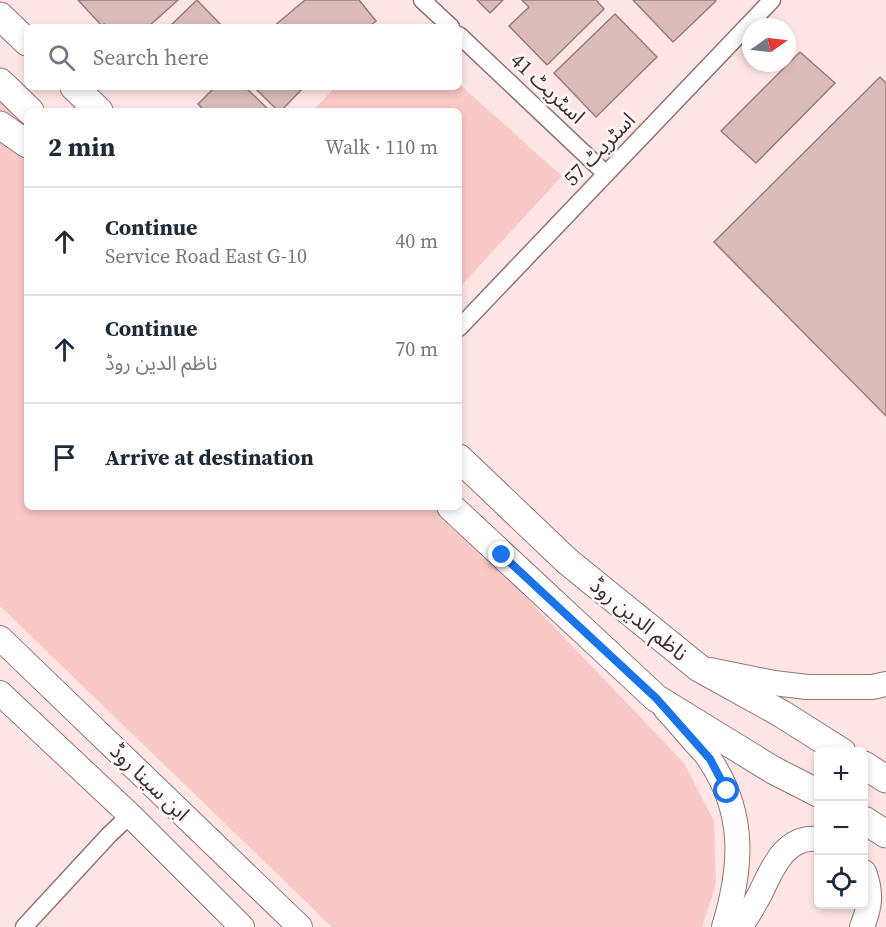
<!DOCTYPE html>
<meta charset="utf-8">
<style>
body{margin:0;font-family:"Source Serif 4","Noto Sans Arabic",serif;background:#f6f6f7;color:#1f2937}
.controls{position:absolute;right:18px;bottom:18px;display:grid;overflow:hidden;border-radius:9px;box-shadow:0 3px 9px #0003}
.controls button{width:54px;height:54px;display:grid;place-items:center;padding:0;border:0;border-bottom:2px solid #e0e1e3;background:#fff;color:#1f2937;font:30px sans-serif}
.compass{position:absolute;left:742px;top:18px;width:54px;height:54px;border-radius:50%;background:#fff;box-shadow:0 3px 9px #0003;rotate:76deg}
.stop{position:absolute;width:18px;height:18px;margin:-14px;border:4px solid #1a73e8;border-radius:50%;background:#fff}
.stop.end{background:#1a73e8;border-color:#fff;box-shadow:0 2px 6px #0008}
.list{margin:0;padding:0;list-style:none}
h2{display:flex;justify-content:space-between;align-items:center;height:78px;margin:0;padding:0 24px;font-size:26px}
h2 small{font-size:20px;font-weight:400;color:#747a83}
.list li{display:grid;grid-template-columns:39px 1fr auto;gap:18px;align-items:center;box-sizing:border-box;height:108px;padding:0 24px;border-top:2px solid #e0e1e3}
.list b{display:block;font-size:22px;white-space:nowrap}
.list p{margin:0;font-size:20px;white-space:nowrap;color:#747a83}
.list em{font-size:20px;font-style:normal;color:#747a83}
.icon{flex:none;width:33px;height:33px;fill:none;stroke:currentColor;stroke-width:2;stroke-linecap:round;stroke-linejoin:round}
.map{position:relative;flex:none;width:886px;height:927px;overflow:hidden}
.search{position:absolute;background:#fff;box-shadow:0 3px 9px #0003;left:24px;top:24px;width:438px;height:66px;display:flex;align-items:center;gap:15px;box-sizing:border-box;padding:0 21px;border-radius:9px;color:#747a83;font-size:22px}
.panel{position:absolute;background:#fff;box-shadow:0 3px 9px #0003;left:24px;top:108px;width:438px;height:402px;border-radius:9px}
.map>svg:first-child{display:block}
</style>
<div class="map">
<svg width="886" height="927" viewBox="0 0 886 927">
<rect width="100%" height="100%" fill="#ffe6e4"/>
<!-- green -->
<g fill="#f9c9c7">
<polygon points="459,84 562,176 459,288 459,111 313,111 335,87 459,87"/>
<polygon points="0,89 27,115 27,507 436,507 479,548 684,763 714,821 716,884 702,927 332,927 0,606"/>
</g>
<!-- building -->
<g fill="#d9bbba" stroke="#987c7b" stroke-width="1.5">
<polygon points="78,0 178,0 148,27 107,27 104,24 102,26"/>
<polygon points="197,0 223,27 169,27"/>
<polygon points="305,0 359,0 376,21 369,27 273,27"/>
<polygon points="477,0 503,0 490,13"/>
<polygon points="522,0 596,0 604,9 547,65 509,26 529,7"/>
<polygon points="633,0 715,0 716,1 673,42"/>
<polygon points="615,14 657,57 596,117 554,73"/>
<polygon points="800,52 835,83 756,163 721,131"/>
<polygon points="880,77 886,83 886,416 714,242"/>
<polygon points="215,87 245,87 270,111 205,111 198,104"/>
<polygon points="254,87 301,87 302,89 281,111 278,111"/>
</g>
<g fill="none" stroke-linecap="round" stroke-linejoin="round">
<!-- minor casing -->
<g stroke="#907573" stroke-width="19">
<g id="minor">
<polyline points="422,0 451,27"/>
<polyline points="459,35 606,174"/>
<polyline points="459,328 772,0"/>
<polyline points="24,927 109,835 130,815"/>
</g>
</g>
<!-- secondary casing -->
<g stroke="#907573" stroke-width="26">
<g id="secondary">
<polyline points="0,638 300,927"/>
<polyline points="710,670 774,683 807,687 872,687 886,684"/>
<polyline points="0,693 130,815 242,927"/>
<path d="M665,708C675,719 685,731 695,742C700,748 706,753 710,760C746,814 742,868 724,927"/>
<path d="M740,927C748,916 754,905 760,894C772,869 785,835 818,839"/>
<path d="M862,927C870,907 872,893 864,872"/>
</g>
</g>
<!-- primary casing -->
<g stroke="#907573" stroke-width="29">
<g id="primary">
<polyline points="0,16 27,42"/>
<polyline points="0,82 30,111"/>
<polyline points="74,87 99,111"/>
<polyline points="0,125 27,144"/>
<polyline points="459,458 567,561 699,668 782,714 842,752"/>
<polyline points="451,507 656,698 773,770 818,793"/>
<polyline points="864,765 886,779"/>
<polyline points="864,820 886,834"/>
</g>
</g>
<!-- minor -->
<use href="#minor" stroke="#fff" stroke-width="16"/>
<!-- secondary -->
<use href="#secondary" stroke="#fff" stroke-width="24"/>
<!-- primary -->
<use href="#primary" stroke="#fff" stroke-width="27"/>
</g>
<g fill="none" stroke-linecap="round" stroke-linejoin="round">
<!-- route -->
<polyline stroke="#1a73e8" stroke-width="8" points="502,555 656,698 710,759 727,791"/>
</g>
<g text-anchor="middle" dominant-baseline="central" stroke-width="5" stroke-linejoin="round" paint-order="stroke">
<!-- street labels -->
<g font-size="21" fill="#3c302f" stroke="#fff8f8">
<text transform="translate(548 88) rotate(43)">اسٹریٹ 41</text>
<text transform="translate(599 149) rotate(-46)">اسٹریٹ 57</text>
<text transform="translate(639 619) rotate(39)">ناظم الدین روڈ</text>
<text transform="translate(150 782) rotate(44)">ابن سینا روڈ</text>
</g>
</g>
</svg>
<div class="controls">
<button>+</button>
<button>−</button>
<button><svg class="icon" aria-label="locate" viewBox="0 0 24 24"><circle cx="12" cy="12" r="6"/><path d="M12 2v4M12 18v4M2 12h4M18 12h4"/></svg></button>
</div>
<svg class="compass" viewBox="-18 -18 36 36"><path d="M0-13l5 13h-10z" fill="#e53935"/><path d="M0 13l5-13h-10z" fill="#747a83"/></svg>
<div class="stop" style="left:727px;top:791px"></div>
<div class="stop end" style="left:502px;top:555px"></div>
<div class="search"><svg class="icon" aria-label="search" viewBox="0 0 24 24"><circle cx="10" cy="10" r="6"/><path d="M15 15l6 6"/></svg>Search here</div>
<section class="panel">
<h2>2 min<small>Walk · 110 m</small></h2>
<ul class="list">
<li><svg class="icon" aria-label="ahead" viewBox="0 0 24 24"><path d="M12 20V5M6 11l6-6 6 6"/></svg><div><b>Continue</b><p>Service Road East G-10</p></div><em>40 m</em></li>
<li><svg class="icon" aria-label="ahead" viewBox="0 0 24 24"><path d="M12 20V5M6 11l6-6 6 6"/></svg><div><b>Continue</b><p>ناظم الدین روڈ</p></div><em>70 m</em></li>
<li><svg class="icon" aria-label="arrive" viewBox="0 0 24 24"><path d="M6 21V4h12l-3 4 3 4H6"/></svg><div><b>Arrive at destination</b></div></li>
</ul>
</section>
</div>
